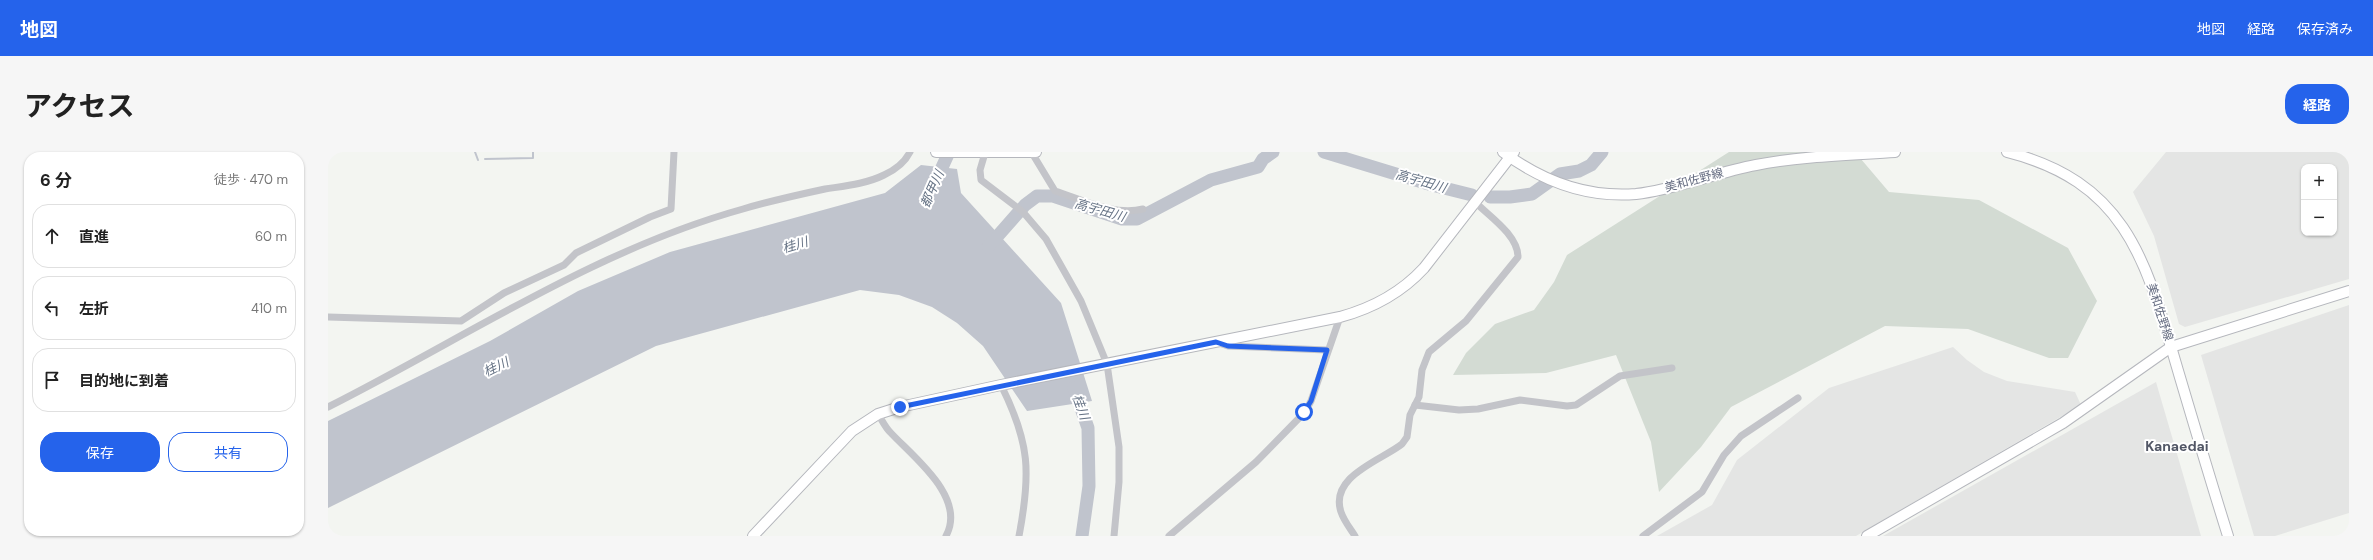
<!DOCTYPE html>
<html lang="ja">
<meta charset="utf-8">
<style>
body{margin:0;font-family:"DM Sans","Noto Sans JP",sans-serif;background:#f6f6f6;color:#222}
.controls{position:absolute;right:12px;top:12px;display:grid;overflow:hidden;border-radius:8px;box-shadow:0 1px 3px #0004}
.controls button{width:36px;height:36px;display:grid;place-items:center;padding:0;border:0;border-bottom:1px solid #e0e0e0;background:#fff;color:#222;font:20px sans-serif}
.stop{position:absolute;width:12px;height:12px;margin:-9px;border:3px solid #2563eb;border-radius:50%;background:#fff}
.stop.end{background:#2563eb;border-color:#fff;box-shadow:0 1px 4px #0008}
.list{margin:0;padding:0;list-style:none}
h2{display:flex;justify-content:space-between;align-items:center;height:52px;margin:0;padding:0 16px;font-size:17px}
h2 small{font-size:13px;font-weight:400;color:#767676}
.list li{display:grid;grid-template-columns:26px 1fr auto;gap:12px;align-items:center;box-sizing:border-box;height:64px;margin:0 8px 8px;padding:0 8px;border:1px solid #e0e0e0;border-radius:16px}
.list b{display:block;font-size:15px;white-space:nowrap}
.list em{font-size:13px;font-style:normal;color:#767676}
.actions{display:flex;gap:8px;padding:12px 16px}
.actions a{flex:1;padding:9px 0;border:1px solid #2563eb;border-radius:16px;text-align:center;font-size:14px;color:#2563eb}
.actions .main{background:#2563eb;color:#fff}
.icon{flex:none;width:22px;height:22px;fill:none;stroke:currentColor;stroke-width:2;stroke-linecap:round;stroke-linejoin:round}
.map{position:relative;flex:none;width:2021px;height:384px;overflow:hidden;border-radius:16px}
header{display:flex;align-items:center;gap:24px;box-sizing:border-box;height:56px;padding:0 20px;background:#2563eb;color:#fff}
header strong{font-size:19px}
nav{display:flex;gap:22px;margin-inline-start:auto;font-size:14px}
.intro{display:flex;align-items:center;justify-content:space-between;box-sizing:border-box;height:96px;padding:0 24px}
h1{margin:0;font-size:28px}
.button{padding:10px 18px;border-radius:16px;background:#2563eb;color:#fff;font-size:14px;font-weight:700}
main{display:flex;gap:24px;padding:0 24px}
aside{flex:1;background:#fff;border-radius:16px;box-shadow:0 1px 3px #0004}
.map>svg:first-child{display:block}
</style>
<header>
<strong>地図</strong>
<nav><a>地図</a><a>経路</a><a>保存済み</a></nav>
</header>
<div class="intro"><h1>アクセス</h1><a class="button">経路</a></div>
<main>
<aside>
<h2>6 分<small>徒歩 · 470 m</small></h2>
<ul class="list">
<li><svg class="icon" aria-label="ahead" viewBox="0 0 24 24"><path d="M12 20V5M6 11l6-6 6 6"/></svg><div><b>直進</b></div><em>60 m</em></li>
<li><svg class="icon" aria-label="left" viewBox="0 0 24 24"><path d="M17 20v-9H6M10 6l-5 5 5 5"/></svg><div><b>左折</b></div><em>410 m</em></li>
<li><svg class="icon" aria-label="arrive" viewBox="0 0 24 24"><path d="M6 21V4h12l-3 4 3 4H6"/></svg><div><b>目的地に到着</b></div></li>
</ul>
<div class="actions"><a class="main">保存</a><a>共有</a></div>
</aside>
<div class="map">
<svg width="2021" height="384" viewBox="0 0 2021 384">
<rect width="100%" height="100%" fill="#f3f5f1"/>
<!-- built -->
<g fill="#e4e5e4" fill-rule="evenodd">
<path d="M1838,0H2021V127L1857,175L1851,172L1826,84L1805,40ZM1976,15H2006V81H1976Z"/>
<polygon points="2021,153 2021,361 1947,384 1926,384 1873,203"/>
<polygon points="1625,195 1639,208 1656,220 1679,229 1747,240 1753,253 1528,384 1329,384 1384,353 1409,308 1501,236"/>
<polygon points="1828,230 1873,384 1555,384"/>
</g>
<!-- green -->
<polygon fill="#d3dbd3" points="1401,0 1527,0 1561,40 1651,48 1740,96 1769,149 1740,206 1721,206 1640,177 1557,174 1403,255 1373,295 1331,340 1323,290 1288,203 1218,221 1125,223 1138,201 1167,172 1206,158 1226,130 1239,103"/>
<!-- water -->
<polygon fill="#c0c4cd" points="593,13 629,17 633,41 733,151 764,249 699,259 655,194 629,171 604,155 571,143 532,138 328,194 0,356 0,269 162,189 250,139 342,100 557,41"/>
<g fill="none" stroke-linecap="round" stroke-linejoin="round">
<!-- stream -->
<g stroke="#c0c4cd" stroke-width="2">
<polyline points="147,0 150,8"/>
<polyline points="157,7 205,6 205,0"/>
</g>
<!-- river -->
<g stroke="#c0c4cd" stroke-width="13">
<polyline points="996,0 1104,33 1144,43"/>
<polyline points="607,31 621,0"/>
<polyline points="1162,45 1182,45 1204,42 1232,22 1251,19 1263,13 1274,0"/>
<polyline points="660,95 697,53 709,44 725,44 794,67 809,67 883,28 930,15 935,7 945,0"/>
<polyline points="746,236 760,276 761,334 754,384"/>
</g>
<!-- secondary casing -->
<g stroke="#b5b7bd" stroke-width="12">
<g id="secondary">
<polyline points="608,0 708,0"/>
<path d="M1175,0C1214,29 1258,46 1308,42C1346,38 1389,20 1428,13C1474,4 1521,3 1567,0"/>
<path d="M1679,0C1802,31 1819,114 1851,222C1867,276 1883,330 1900,384"/>
<path d="M425,384L524,279L550,262L572,255L673,233L1012,165C1045,156 1073,141 1096,116L1186,0"/>
<polyline points="1539,384 1735,271 1843,195 2021,139"/>
</g>
</g>
<!-- street -->
<g stroke="#c3c4c9" stroke-width="7">
<polyline points="657,1 652,18 653,28 695,60 718,87 753,149 779,212 791,295 791,330 786,384"/>
<path d="M704,1L727,39C755,48 786,64 815,57"/>
<polyline points="0,165 133,169 176,141 236,113 248,101 322,65 343,57 346,0"/>
<polyline points="888,190 900,194 999,198"/>
<path d="M673,233C702,291 703,321 691,384"/>
<polyline points="1087,253 1131,258 1150,257 1192,248 1239,254 1248,253 1292,224 1344,216"/>
<path d="M0,255C137,186 267,98 415,57C442,49 469,43 497,37C516,34 538,32 556,23C567,18 577,10 582,0"/>
<path d="M550,262C554,268 557,275 562,280C585,305 639,345 618,384"/>
<polyline points="841,384 928,310 977,260 983,249 1012,165"/>
<path d="M1027,384C1022,376 1016,369 1013,360C1001,324 1054,308 1074,292L1079,285L1082,263L1091,245L1094,218L1101,200L1138,169L1190,105C1190,83 1161,64 1147,50"/>
<polyline points="1315,384 1374,340 1396,303 1413,284 1470,246"/>
</g>
<!-- secondary -->
<use href="#secondary" stroke="#fff" stroke-width="10"/>
</g>
<g fill="none" stroke-linecap="round" stroke-linejoin="round">
<!-- route -->
<polyline stroke="#2563eb" stroke-width="5" points="572,255 888,190 900,194 999,198 983,249 976,260"/>
</g>
<g text-anchor="middle" dominant-baseline="central" stroke-width="4" stroke-linejoin="round" paint-order="stroke">
<!-- street labels -->
<g font-size="12" fill="#656c81" stroke="#fff">
<text transform="translate(1366 28) rotate(-15)">美和佐野線</text>
<text transform="translate(1832 160) rotate(72)">美和佐野線</text>
</g>
<!-- water labels -->
<g font-size="13" font-style="italic" fill="#667385" stroke="#fff">
<text transform="translate(1093 29) rotate(16)">高宇田川</text>
<text transform="translate(604 37) rotate(-66)">都甲川</text>
<text transform="translate(772 58) rotate(16)">高宇田川</text>
<text transform="translate(467 93) rotate(-17)">桂川</text>
<text transform="translate(168 215) rotate(-26)">桂川</text>
<text transform="translate(753 255) rotate(70)">桂川</text>
</g>
<!-- quarter labels -->
<g font-size="14" font-weight="bold" fill="#525766" stroke="#fff">
<text x="1849" y="294">Kanaedai</text>
</g>
</g>
</svg>
<div class="controls">
<button>+</button>
<button>−</button>
</div>
<div class="stop" style="left:976px;top:260px"></div>
<div class="stop end" style="left:572px;top:255px"></div>
</div>
</main>
